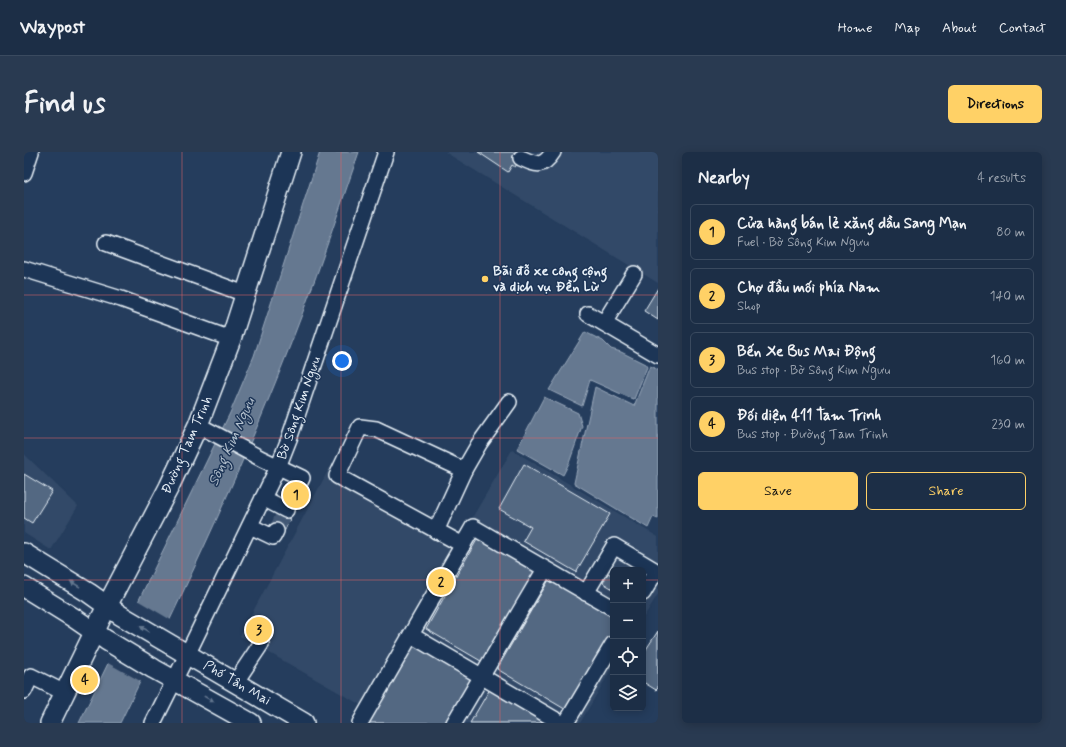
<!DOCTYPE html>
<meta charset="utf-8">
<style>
body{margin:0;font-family:Mynerve,sans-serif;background:#293a51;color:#f1f3f6}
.controls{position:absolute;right:12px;bottom:12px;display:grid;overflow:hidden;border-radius:6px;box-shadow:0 2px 10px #0003}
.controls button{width:36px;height:36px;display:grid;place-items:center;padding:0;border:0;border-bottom:1px solid #3a4a5f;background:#1c2e46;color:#f1f3f6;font:20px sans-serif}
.you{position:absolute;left:318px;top:209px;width:14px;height:14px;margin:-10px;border:3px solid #fff;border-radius:50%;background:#1a73e8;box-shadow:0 0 0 6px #1a73e833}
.badge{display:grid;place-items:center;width:26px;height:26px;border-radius:50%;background:#ffd166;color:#111;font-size:13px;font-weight:700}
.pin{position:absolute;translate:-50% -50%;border:2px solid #fff;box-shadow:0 1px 4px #0006}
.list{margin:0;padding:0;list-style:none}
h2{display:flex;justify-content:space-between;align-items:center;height:52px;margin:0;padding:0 16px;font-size:17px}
h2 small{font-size:13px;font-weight:400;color:#a0a8b3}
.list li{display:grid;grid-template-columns:26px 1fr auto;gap:12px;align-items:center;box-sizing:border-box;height:56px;margin:0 8px 8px;padding:0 8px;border:1px solid #3a4a5f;border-radius:6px}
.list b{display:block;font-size:15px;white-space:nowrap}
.list p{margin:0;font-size:13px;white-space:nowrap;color:#a0a8b3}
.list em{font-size:13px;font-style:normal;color:#a0a8b3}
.actions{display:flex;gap:8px;padding:12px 16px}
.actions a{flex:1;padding:9px 0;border:1px solid #ffd166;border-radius:6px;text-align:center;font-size:14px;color:#ffd166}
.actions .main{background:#ffd166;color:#111}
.icon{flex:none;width:22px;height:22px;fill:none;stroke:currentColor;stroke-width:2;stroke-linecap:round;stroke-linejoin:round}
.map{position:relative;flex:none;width:634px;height:571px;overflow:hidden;border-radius:6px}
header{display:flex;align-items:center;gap:24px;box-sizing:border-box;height:56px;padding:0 20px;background:#1c2e46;border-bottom:1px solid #3a4a5f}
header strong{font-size:19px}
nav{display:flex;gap:22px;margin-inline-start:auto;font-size:14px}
.intro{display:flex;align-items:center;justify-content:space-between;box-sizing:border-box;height:96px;padding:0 24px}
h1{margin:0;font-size:28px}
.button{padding:10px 18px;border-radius:6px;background:#ffd166;color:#111;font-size:14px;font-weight:700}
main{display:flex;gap:24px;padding:0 24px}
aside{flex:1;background:#1c2e46;border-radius:6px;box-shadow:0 2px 10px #0003}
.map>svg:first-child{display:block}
</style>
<header>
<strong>Waypost</strong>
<nav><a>Home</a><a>Map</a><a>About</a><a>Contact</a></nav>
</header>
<div class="intro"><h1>Find us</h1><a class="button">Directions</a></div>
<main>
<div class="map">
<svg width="634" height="571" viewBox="0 0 634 571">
<rect width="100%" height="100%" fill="#253d5d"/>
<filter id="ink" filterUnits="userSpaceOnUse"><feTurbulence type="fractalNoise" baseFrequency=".025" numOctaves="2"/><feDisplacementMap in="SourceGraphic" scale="8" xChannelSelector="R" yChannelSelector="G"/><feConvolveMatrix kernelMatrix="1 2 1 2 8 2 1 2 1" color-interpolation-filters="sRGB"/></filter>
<g filter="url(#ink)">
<!-- built -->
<g fill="#334a68">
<polygon points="421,0 634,0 634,131 595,107"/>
<polygon points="488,298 634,385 634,442 619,466 619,418 589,418 589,514 556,571 327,571 337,553 216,484 306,315 438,383"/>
<polygon points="0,302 54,354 27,398 0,381"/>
</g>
<!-- water -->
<g fill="#657890" stroke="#99a8ba">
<path d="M296,0H335C316,55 298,110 277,165C225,303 161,438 96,571H55L206,261L230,204Z"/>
<polygon points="561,180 579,189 587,197 597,200 621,212 623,215 610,247 606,246 566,228 558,254 525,238"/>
<polygon points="626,214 634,218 634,367 629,365 624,376 550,331 571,235 610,254"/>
<polygon points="520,245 554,261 558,274 545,311 539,323 493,297"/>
</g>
<!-- pier -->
<polygon fill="#253d5d" points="113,448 147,468 118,530 82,510"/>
<!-- building -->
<g fill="#536782" stroke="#e8f1f8">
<polygon points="454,0 501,0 491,15 488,13 484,20"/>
<polygon points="634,136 634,168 620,159"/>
<polygon points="500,312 586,362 552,420 499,389 507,375 475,357"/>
<polygon points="0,322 28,339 8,371 0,366"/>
<polygon points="272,332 281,337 272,355 263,350"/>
<polygon points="256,362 266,367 259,382 249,378"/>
<polygon points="454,386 515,421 462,512 402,477"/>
<polygon points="584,421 589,424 589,437 579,431"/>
<polygon points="526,426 589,462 589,482 544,559 473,517"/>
<polygon points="634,479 634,536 632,538 619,530 619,502"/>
<polygon points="388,491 452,529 428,571 342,571"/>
<polygon points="466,537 523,571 446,571"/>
</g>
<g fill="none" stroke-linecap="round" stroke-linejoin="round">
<!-- minor-tunnel -->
<g stroke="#425874" stroke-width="15" stroke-dasharray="15 8" stroke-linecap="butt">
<polyline points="265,351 274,334"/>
<polyline points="252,379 259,364"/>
</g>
<!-- minor casing -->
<g stroke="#e8f1f8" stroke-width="18">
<g id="minor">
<path d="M497,6C513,13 519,16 529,0"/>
<polyline points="0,21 7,0"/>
<polyline points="82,91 221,142"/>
<polyline points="0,117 97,147 207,187"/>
<polyline points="564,162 634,203"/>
<polyline points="580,171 610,122"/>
<polyline points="174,273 238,307 278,326 274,334"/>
<polyline points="239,346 262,358"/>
<polyline points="226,374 249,385 252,379"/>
<polyline points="412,379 440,318"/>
<polyline points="439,393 313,324 336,275 352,277 440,318 455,292 485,250"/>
<polyline points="562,441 590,394 632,419 619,441"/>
<polyline points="387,483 537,571"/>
<polyline points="211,531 237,492"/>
<polyline points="0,539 7,524 41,541"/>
<polyline points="129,571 163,503 254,315 265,287 362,0"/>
<polyline points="336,571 449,375 589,456"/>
<polyline points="430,571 521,417"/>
<polyline points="542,571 589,492"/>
</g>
</g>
<!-- major casing -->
<g stroke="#e8f1f8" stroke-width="22">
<g id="major">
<polyline points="0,401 65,441 96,463 280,571"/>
<polyline points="0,435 50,466 82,488 130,517 227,571"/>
<polyline points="26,571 83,454 145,335 174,273 207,187 267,0"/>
</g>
</g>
<!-- minor -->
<use href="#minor" stroke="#1d3557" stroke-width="15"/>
<!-- major -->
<use href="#major" stroke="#1d3557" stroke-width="19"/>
</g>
<!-- one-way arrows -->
<defs><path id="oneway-solid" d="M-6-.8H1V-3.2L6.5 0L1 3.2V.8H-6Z"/></defs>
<g fill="#64778f">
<use href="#oneway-solid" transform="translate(51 432) rotate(-148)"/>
<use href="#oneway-solid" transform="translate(121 477) rotate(-149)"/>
<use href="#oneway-solid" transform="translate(185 547) rotate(29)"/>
</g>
</g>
<!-- grid -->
<path fill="none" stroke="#db6466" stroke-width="1" stroke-opacity="0.55" d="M158,0V571M317,0V571M476,0V571M0,143H634M0,286H634M0,428H589M619,428H634"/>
<!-- markers -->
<circle fill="#ffd166" stroke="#1d3557" stroke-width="1.5" cx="461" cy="127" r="4"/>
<g text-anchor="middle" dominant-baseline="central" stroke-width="3" stroke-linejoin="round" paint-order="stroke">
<!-- poi labels -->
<g font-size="14" font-weight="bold" fill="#e8f1f8" stroke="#1d3557" text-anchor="start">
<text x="469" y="119">Bãi đỗ xe công cộng<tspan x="469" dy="16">và dịch vụ Đền Lừ</tspan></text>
</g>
<!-- street labels -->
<g font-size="14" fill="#e8f1f8" stroke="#1d3557">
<text transform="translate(275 256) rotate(-71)">Bờ Sông Kim Ngưu</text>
<text transform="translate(163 293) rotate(-66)">Đường Tam Trinh</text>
<text transform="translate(213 531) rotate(30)">Phố Tân Mai</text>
</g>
<!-- water labels -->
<g font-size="15" font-style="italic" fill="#b4c1ce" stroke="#1d3557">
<text transform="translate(208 290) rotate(-66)">Sông Kim Ngưu</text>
</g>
</g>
</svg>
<div class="controls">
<button>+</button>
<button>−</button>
<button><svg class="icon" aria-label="locate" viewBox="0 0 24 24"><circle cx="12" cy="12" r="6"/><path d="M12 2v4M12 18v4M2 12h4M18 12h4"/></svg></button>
<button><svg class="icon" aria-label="layers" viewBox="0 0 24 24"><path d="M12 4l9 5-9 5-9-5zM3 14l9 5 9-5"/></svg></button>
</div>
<div class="you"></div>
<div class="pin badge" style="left:272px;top:343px">1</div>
<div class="pin badge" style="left:417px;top:430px">2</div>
<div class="pin badge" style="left:235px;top:478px">3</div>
<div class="pin badge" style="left:61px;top:528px">4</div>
</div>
<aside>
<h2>Nearby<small>4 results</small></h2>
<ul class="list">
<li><span class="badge">1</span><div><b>Cửa hàng bán lẻ xăng dầu Sang Mạn</b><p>Fuel · Bờ Sông Kim Ngưu</p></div><em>80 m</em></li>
<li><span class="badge">2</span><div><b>Chợ đầu mối phía Nam</b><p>Shop</p></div><em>140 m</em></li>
<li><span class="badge">3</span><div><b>Bến Xe Bus Mai Động</b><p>Bus stop · Bờ Sông Kim Ngưu</p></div><em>160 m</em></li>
<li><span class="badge">4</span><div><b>Đối diện 411 Tam Trinh</b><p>Bus stop · Đường Tam Trinh</p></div><em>230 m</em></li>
</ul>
<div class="actions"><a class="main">Save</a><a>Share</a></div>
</aside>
</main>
